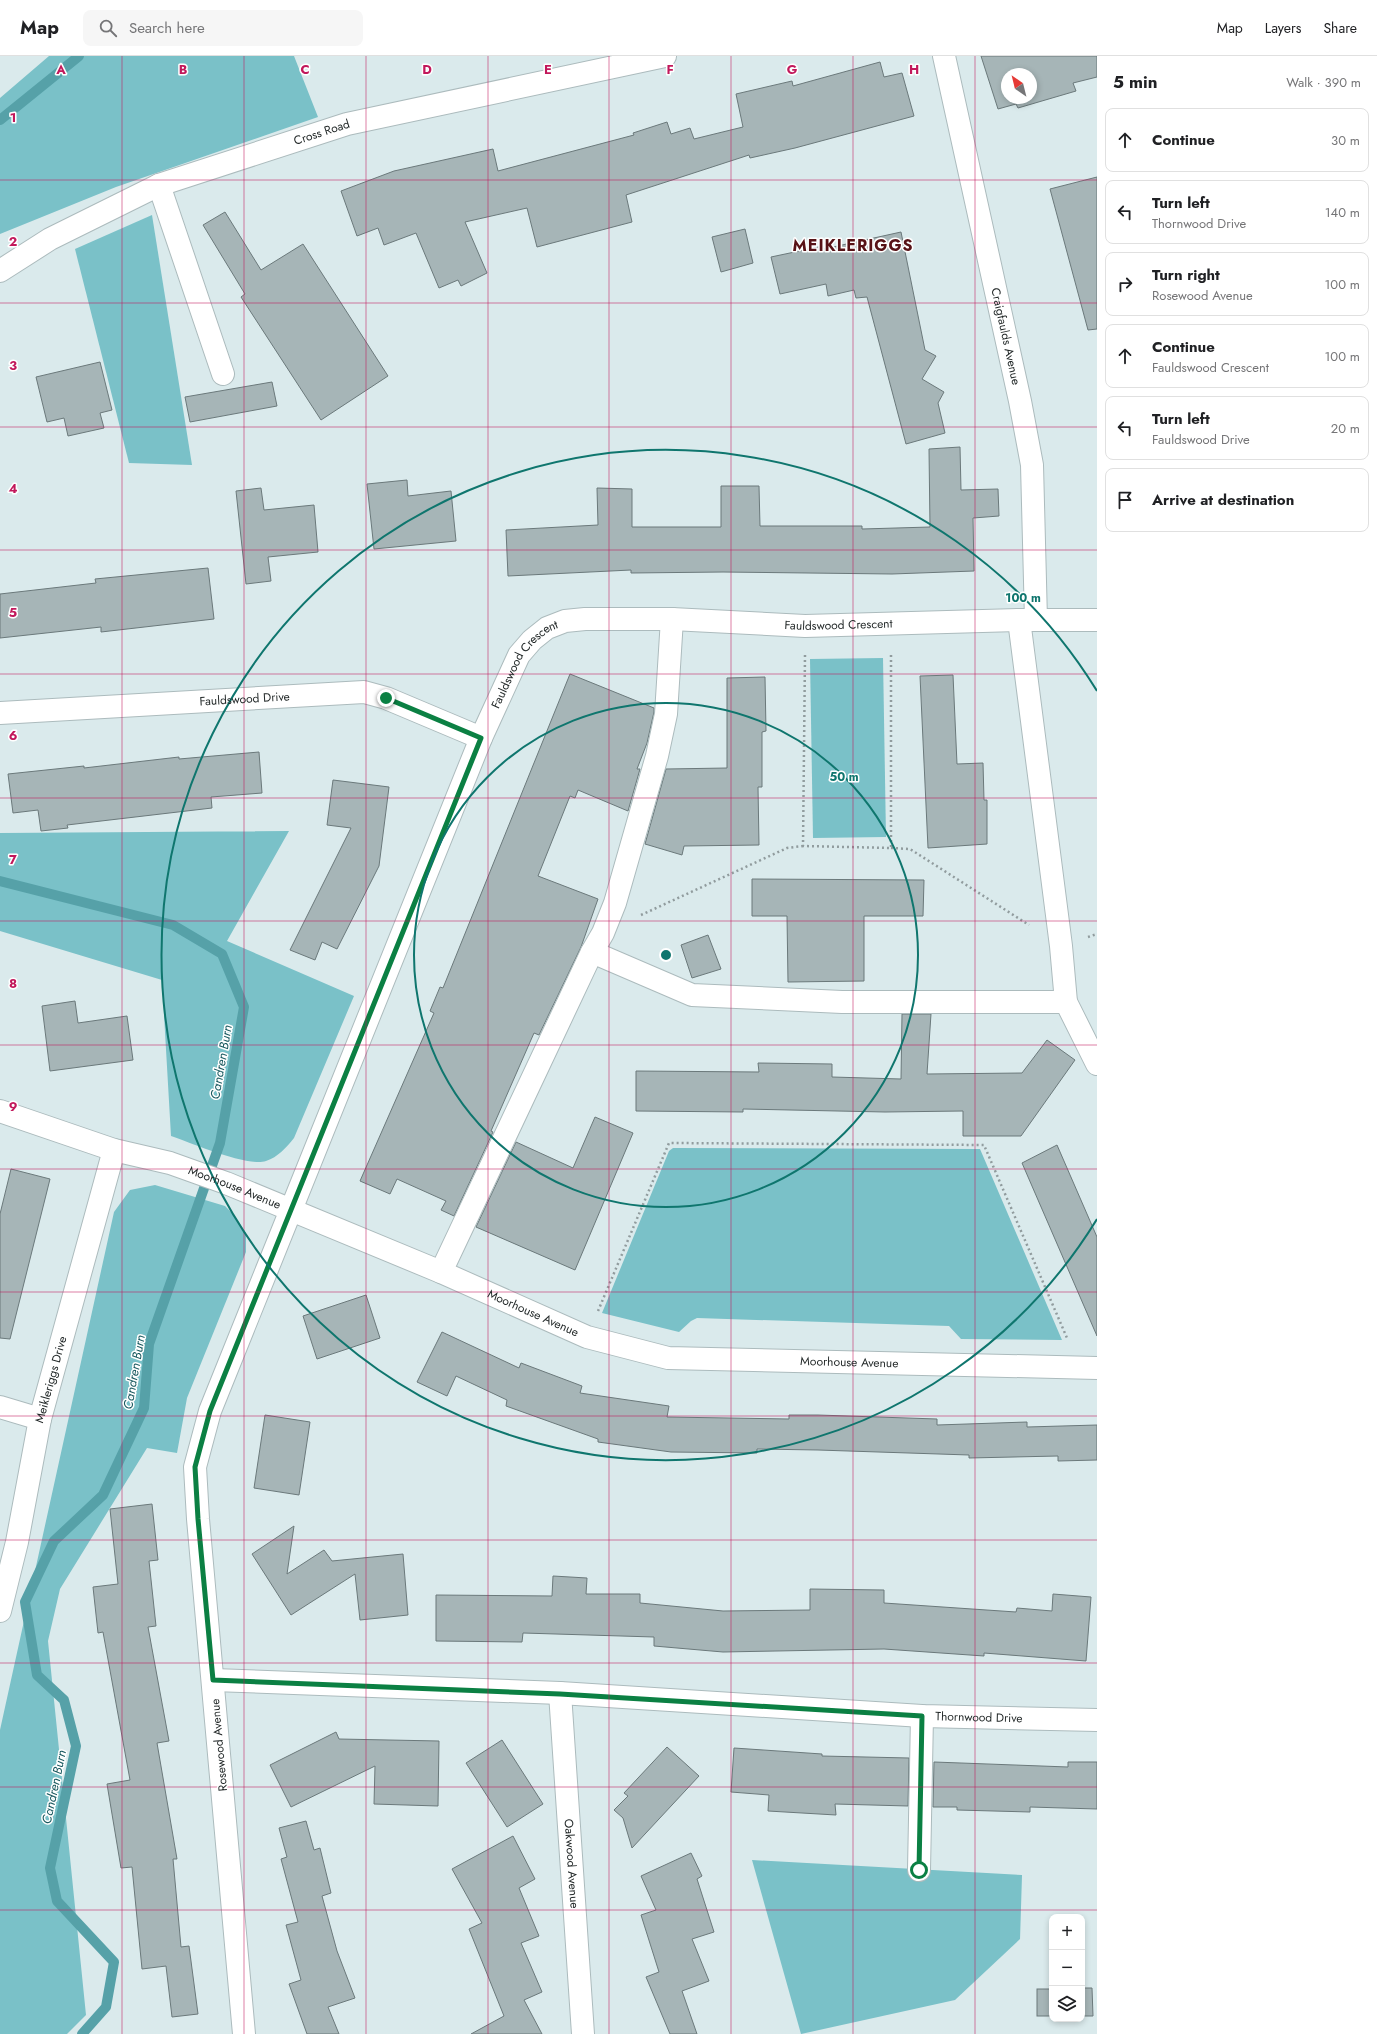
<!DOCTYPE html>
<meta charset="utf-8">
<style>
body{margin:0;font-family:Jost,sans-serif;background:#f6f6f6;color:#202124}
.controls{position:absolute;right:12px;bottom:12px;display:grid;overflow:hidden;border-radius:8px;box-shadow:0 2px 6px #0003}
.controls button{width:36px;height:36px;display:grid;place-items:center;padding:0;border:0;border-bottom:1px solid #e0e0e0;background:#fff;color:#202124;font:20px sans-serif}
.compass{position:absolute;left:1001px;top:12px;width:36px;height:36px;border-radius:50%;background:#fff;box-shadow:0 2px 6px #0003;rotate:325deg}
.stop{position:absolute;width:12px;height:12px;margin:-9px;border:3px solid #0b8043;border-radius:50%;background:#fff}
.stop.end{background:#0b8043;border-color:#fff;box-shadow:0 1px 4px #0008}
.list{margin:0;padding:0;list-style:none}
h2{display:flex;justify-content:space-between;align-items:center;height:52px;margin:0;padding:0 16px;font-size:17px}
h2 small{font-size:13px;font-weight:400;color:#757577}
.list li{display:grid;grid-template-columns:26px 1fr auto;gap:12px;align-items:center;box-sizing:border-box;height:64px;margin:0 8px 8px;padding:0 8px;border:1px solid #e0e0e0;border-radius:8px}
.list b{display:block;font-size:15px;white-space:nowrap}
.list p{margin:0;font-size:13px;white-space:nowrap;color:#757577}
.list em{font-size:13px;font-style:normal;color:#757577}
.icon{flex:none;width:22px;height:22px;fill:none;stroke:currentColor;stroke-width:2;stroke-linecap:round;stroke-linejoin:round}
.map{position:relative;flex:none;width:1097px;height:1978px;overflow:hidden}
header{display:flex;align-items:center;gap:24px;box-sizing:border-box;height:56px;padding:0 20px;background:#fff;border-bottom:1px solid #e0e0e0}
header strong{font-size:19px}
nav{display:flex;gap:22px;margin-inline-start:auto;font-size:14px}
.search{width:280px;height:36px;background:#f6f6f6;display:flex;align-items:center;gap:10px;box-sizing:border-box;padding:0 14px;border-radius:8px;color:#757577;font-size:15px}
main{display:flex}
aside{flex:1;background:#fff}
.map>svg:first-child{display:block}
</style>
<header>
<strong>Map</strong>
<div class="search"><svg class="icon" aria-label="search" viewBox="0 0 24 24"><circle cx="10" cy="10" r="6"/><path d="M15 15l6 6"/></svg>Search here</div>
<nav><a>Map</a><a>Layers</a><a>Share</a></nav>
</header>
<main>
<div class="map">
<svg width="1097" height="1978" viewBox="0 0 1097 1978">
<rect width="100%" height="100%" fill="#daeaec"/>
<!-- green -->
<g fill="#7ac1c8">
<polygon points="49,0 294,0 318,61 116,131 0,178 0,42"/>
<polygon points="152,159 192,409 129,407 75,193"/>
<polygon points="883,602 886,781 813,782 810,603"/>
<path d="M289,775L227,885L354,940L294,1082C286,1092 278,1101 266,1105C246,1111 192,1087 171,1080L162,924L0,875V777Z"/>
<polygon points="673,1092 980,1093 1062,1284 961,1283 949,1270 697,1262 691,1265 679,1276 602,1257 669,1095"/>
<polygon points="155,1129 225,1150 234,1159 246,1177 246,1196 187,1342 177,1397 147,1392 60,1533 48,1585 86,1959 67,1978 0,1978 0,1674 114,1156 130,1134"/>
<polygon points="752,1804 1022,1819 1020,1883 955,1944 801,1978"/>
</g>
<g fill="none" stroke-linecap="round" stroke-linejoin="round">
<!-- stream -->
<g stroke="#56a1a8" stroke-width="10">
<polyline points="0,64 79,0"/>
<polyline points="0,825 173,869 222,898 244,951 220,1087 149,1288 144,1352 103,1439 54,1485 25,1546 37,1619 64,1644 76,1690 50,1812 57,1845 114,1906 106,1951 82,1978"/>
</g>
</g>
<!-- building -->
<g fill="#a6b5b7" stroke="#6b797b" fill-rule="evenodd">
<path d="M981,0H1097V21L1073,27L1076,35L1018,52L1016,48L998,53ZM1007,18H1031V42H1007Z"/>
<polygon points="880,6 884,21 902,17 914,60 795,92 750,102 749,99 626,139 632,166 537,191 527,152 465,166 487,217 461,230 458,224 439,232 416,177 384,189 378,172 357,180 341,135 394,115 493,93 498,115 634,79 633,77 667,66 671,78 690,72 694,83 743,71 736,38 792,25 793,30"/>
<polygon points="1097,121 1097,273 1088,274 1050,133"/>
<polygon points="225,156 261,214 303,188 388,320 321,364 241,241 245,238 203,169"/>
<polygon points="745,173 753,207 721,216 712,181"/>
<polygon points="901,176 925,294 936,300 922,323 944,336 938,347 945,377 906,388 867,241 856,242 854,234 828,240 826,228 780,238 771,201 823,190 824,193"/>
<polygon points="100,306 112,354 100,357 104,372 68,380 64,362 47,366 36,321"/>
<polygon points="272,326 277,350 190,366 185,341"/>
<polygon points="960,391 961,434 998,433 999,460 973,462 974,515 892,518 723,516 631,517 631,514 508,520 506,474 598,469 597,432 632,433 632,471 721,471 721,430 759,430 760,470 862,470 862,473 930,471 929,393"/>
<polygon points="407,424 408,440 451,435 456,485 374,493 367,428"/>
<polygon points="261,432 264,454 314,449 318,496 268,501 271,525 246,528 236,435"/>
<polygon points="208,512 214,563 101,576 101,571 0,582 0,538 96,527 95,523"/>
<polygon points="570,618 654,652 654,656 647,687 637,713 640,713 628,755 578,734 575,742 570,740 538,820 598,843 581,891 539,979 534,977 491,1075 493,1076 454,1160 441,1154 446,1145 397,1123 390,1138 360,1125 434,957 430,955 440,931 443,932"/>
<polygon points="953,619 957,708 983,707 984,744 987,744 987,788 928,792 920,620"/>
<polygon points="765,621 766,675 762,676 762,731 758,731 759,789 684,790 682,799 645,788 666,713 727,712 727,622"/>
<polygon points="259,696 262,737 211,741 212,752 67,769 68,772 41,775 38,754 13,757 8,718 84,710 84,712 179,701 179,703"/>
<polygon points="333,724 389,731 379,810 337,893 322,886 315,904 290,894 351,772 327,769"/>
<polygon points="752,823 924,824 923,860 864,860 864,925 788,926 787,860 752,860"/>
<polygon points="708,879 721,913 692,922 681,889"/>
<polygon points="75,945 78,967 127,960 133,1004 50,1015 42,950"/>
<polygon points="902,958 931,958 927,1018 1022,1017 1047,984 1075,1004 1021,1080 963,1080 963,1055 885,1056 743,1053 743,1056 636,1055 636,1015 759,1016 758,1007 832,1008 832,1021 901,1023"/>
<polygon points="595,1061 633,1077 575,1214 476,1171 516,1086 573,1112"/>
<polygon points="1057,1089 1097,1181 1097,1280 1022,1107"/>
<polygon points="11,1113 50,1123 10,1283 0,1282 0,1158"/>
<polygon points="366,1239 380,1282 317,1303 303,1260"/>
<polygon points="442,1276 519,1312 521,1307 582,1330 580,1337 669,1350 667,1361 789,1363 789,1359 818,1359 937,1363 937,1369 1027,1366 1027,1371 1097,1369 1097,1404 1058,1405 1058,1400 969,1402 969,1399 818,1394 757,1393 757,1397 671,1396 598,1386 598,1383 506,1350 507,1344 456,1320 447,1340 417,1326"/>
<polygon points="265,1359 310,1366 299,1439 254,1432"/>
<polygon points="152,1448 158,1504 149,1505 156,1570 148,1571 169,1685 157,1687 177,1803 173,1803 181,1891 189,1890 198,1958 172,1961 166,1910 142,1913 132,1811 121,1812 107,1728 130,1724 103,1576 98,1577 93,1531 118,1528 110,1453"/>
<polygon points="294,1470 287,1518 324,1494 332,1505 403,1498 408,1559 360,1564 355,1518 291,1559 252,1498"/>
<polygon points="553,1520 587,1522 586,1538 640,1538 640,1547 723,1555 810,1554 810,1533 884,1534 884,1547 1016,1556 1017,1552 1052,1555 1053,1538 1091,1541 1086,1605 984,1597 984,1600 884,1593 723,1596 654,1590 654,1581 523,1577 522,1586 436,1585 436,1539 552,1540"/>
<polygon points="336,1676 339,1683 439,1685 438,1750 374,1748 375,1710 291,1751 270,1709"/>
<polygon points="502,1684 543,1748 507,1771 466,1707"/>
<polygon points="667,1691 699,1720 632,1792 623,1762 614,1754 628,1740 624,1737"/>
<polygon points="734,1692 822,1698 822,1700 909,1702 908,1750 835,1748 836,1759 768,1755 769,1739 731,1736"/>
<polygon points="934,1706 1068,1711 1068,1706 1097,1706 1097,1753 1030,1751 1030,1756 957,1754 957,1751 933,1751"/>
<polygon points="306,1765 314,1794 320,1792 331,1837 322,1840 337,1895 355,1942 328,1951 339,1978 307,1978 289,1928 301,1924 286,1869 298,1866 281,1803 287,1801 279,1772"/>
<polygon points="513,1780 535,1823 519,1832 539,1880 521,1887 542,1936 524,1944 542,1978 471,1978 504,1960 469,1873 482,1867 452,1813"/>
<polygon points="691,1797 702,1820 697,1823 714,1876 692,1883 709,1925 682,1935 697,1978 670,1978 646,1921 659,1916 641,1859 656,1854 641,1820"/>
<polygon points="1082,1932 1092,1932 1093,1960 1082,1960"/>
<rect x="1037" y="1933" width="15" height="27"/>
</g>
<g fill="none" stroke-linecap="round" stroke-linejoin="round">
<!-- minor casing -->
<g stroke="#acbbbd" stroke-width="24">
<g id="minor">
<path id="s1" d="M944,0L1020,345L1032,409L1036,564"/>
<polyline points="159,129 223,318"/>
<path id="s2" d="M0,215L50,183L159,129L347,68L665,0"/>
<polyline points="1019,564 1061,890 1066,946 1097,1008"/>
<path id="s3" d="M0,657L364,636L386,642L481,682"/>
<polyline points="592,896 692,939 842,946 1066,946"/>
<path id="s4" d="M0,1055L114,1094L170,1107L226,1127L441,1216L587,1281L668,1302L1097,1312"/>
<polyline points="441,1216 592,896 603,877 615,847 657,700 666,658 672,563"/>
<polyline points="0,1351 40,1363"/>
<path id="s5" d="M0,1555L17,1486L40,1363L114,1094"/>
<path id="s6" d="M213,1624L560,1637L922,1660L1097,1664"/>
<path id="s7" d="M560,1637L583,1978"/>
<polyline points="919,1814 922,1660"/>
<path id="s8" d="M244,1978L198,1463L195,1411L210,1355L481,682L519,599L532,584L547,572L565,565L585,563H672L805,570L1019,564H1097"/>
</g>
</g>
<!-- path -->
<g stroke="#919c9e" stroke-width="2.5" stroke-dasharray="2 3" stroke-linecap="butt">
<polyline points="805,599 803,790 891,792 891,597"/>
<polyline points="891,792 910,793 1029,869"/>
<polyline points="641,859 787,792 803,790"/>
<polyline points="1088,881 1097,878"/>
<polyline points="598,1255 669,1087 984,1089 1067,1282"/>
</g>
<!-- minor -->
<use href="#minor" stroke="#fff" stroke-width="22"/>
</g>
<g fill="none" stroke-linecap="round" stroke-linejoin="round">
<!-- route -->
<polyline stroke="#0b8043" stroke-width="5" points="386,642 481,682 210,1355 195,1411 198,1463 213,1624 560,1638 922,1660 919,1814"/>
</g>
<!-- grid -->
<path fill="none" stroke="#c2185b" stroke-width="1" stroke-opacity="0.55" d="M122,0V1978M244,0V1978M366,0V1978M488,0V1978M609,0V1978M731,0V1978M853,0V1978M975,0V1978M0,124H1097M0,247H1097M0,371H1097M0,494H1097M0,618H1097M0,742H1097M0,865H1097M0,989H1097M0,1113H1097M0,1236H1097M0,1360H1097M0,1484H1097M0,1607H1097M0,1731H1097M0,1854H1097"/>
<!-- distance rings -->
<g fill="none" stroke="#0f766e" stroke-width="2">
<circle cx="666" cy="899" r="252"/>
<path d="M1097 1163A505 505 0 1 1 1097 635"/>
</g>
<g text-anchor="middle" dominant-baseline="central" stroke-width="3" stroke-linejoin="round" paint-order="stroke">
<!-- street labels -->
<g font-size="12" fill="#232929" stroke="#fff">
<text stroke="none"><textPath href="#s2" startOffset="352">Cross Road</textPath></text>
<text stroke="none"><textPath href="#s1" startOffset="287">Craigfaulds Avenue</textPath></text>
<text stroke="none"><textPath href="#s8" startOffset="1776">Fauldswood Crescent</textPath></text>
<text stroke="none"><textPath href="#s8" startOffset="1440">Fauldswood Crescent</textPath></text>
<text stroke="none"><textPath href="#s3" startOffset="245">Fauldswood Drive</textPath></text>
<text stroke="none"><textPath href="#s4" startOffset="247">Moorhouse Avenue</textPath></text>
<text stroke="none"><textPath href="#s4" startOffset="571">Moorhouse Avenue</textPath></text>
<text stroke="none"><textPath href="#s4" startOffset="895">Moorhouse Avenue</textPath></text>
<text stroke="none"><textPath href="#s5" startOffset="237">Meikleriggs Drive</textPath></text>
<text stroke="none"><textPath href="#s6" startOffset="767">Thornwood Drive</textPath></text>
<text transform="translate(219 1689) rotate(-95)">Rosewood Avenue</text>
<text stroke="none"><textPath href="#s7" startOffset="171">Oakwood Avenue</textPath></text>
</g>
<!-- water labels -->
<g font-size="13" font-style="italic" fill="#19595f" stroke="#fff">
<text transform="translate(221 1006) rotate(-80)">Candren Burn</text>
<text transform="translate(134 1316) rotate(-80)">Candren Burn</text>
<text transform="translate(54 1731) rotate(-78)">Candren Burn</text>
</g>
<!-- district labels -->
<g font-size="16" font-weight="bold" letter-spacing="1" fill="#571216" stroke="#fff">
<text x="853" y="189">MEIKLERIGGS</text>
</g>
</g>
<g font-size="13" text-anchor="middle" font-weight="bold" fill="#c2185b" stroke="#fff" stroke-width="3" stroke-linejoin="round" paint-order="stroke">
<text x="61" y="18">A</text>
<text x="183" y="18">B</text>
<text x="305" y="18">C</text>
<text x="427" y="18">D</text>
<text x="548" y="18">E</text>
<text x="670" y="18">F</text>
<text x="792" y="18">G</text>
<text x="914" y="18">H</text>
<text x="13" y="66">1</text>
<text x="13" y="190">2</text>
<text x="13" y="314">3</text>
<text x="13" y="437">4</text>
<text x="13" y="561">5</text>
<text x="13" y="684">6</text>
<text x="13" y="808">7</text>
<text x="13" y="932">8</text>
<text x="13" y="1055">9</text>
</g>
<circle cx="666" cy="899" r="6" fill="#0f766e" stroke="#fff" stroke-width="2"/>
<g font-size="12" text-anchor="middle" font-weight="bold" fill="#0f766e" stroke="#fff" stroke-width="3" stroke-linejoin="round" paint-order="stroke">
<text x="1023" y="546">100 m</text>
<text x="844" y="725">50 m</text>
</g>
</svg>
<div class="controls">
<button>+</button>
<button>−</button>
<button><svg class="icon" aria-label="layers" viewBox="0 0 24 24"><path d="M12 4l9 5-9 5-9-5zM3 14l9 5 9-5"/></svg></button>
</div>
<svg class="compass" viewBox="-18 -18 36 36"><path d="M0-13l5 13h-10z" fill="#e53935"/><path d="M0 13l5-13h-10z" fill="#757577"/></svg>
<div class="stop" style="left:919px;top:1814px"></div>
<div class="stop end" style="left:386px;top:642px"></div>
</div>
<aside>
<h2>5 min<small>Walk · 390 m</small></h2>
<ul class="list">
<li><svg class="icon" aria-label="ahead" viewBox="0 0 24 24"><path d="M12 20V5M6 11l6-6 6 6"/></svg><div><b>Continue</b></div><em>30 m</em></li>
<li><svg class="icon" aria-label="left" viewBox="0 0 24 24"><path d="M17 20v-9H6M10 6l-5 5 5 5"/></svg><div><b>Turn left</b><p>Thornwood Drive</p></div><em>140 m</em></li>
<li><svg class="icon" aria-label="right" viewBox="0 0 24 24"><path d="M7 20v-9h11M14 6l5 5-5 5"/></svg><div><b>Turn right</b><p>Rosewood Avenue</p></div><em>100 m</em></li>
<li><svg class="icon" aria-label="ahead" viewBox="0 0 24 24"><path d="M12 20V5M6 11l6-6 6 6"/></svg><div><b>Continue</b><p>Fauldswood Crescent</p></div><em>100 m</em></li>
<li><svg class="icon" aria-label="left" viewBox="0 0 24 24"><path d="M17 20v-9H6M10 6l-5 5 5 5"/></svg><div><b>Turn left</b><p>Fauldswood Drive</p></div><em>20 m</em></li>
<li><svg class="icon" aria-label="arrive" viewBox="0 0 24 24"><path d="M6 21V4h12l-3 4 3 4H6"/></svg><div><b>Arrive at destination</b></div></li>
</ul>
</aside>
</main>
